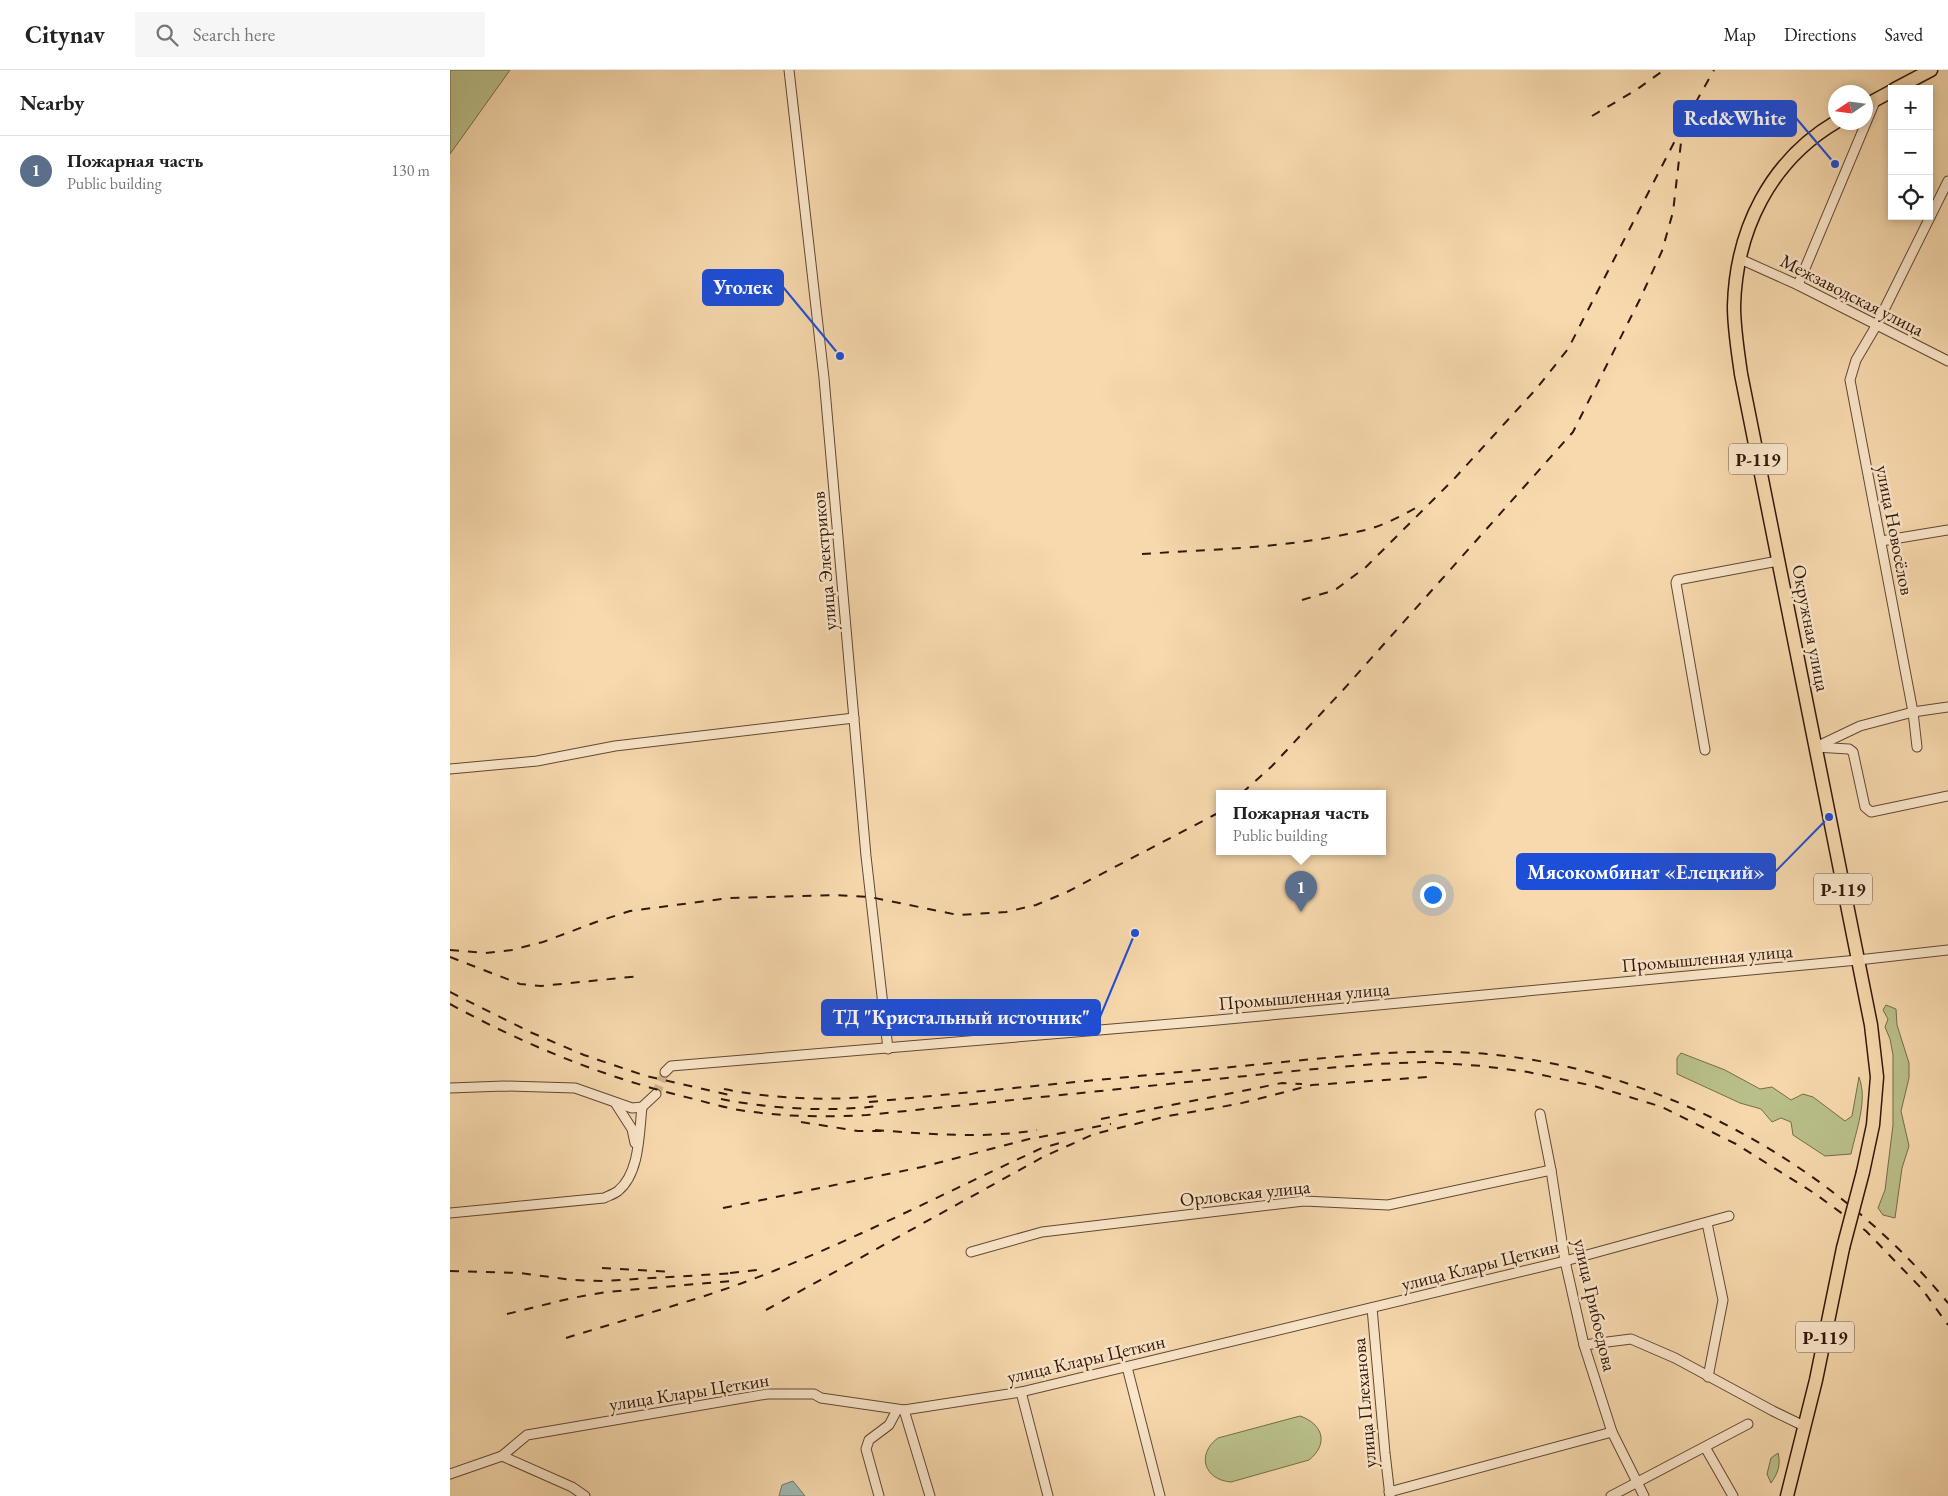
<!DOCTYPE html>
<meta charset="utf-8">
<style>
body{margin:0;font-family:"EB Garamond",serif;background:#f6f6f6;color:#222}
.controls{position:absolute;right:15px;top:15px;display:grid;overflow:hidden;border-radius:0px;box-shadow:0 2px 8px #0003}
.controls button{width:45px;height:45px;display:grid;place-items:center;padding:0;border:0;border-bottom:1px solid #e0e0e0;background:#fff;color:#222;font:25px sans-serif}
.compass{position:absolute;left:1378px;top:15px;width:45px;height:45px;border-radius:50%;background:#fff;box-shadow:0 2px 8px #0003;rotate:257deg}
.you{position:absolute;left:982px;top:824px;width:18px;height:18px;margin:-12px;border:4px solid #fff;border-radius:50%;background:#1a73e8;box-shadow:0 0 0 8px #1a73e833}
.badge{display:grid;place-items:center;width:32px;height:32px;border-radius:50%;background:#8f2418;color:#fff;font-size:16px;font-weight:700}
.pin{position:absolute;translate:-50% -41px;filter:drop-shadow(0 1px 2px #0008)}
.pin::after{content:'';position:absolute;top:26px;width:18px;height:15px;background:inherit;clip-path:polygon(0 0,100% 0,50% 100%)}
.popup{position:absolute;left:766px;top:720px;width:170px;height:65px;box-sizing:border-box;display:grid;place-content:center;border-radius:0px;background:#fff;filter:drop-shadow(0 1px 4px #0005);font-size:16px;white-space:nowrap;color:#767676}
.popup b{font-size:19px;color:#222}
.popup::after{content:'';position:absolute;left:50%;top:100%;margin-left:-10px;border:10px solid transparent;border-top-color:#fff}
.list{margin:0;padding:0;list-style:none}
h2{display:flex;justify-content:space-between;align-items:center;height:65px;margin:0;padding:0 20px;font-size:21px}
h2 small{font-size:16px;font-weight:400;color:#767676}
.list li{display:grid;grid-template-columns:32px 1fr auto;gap:15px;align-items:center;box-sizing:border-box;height:70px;padding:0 20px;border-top:1px solid #e0e0e0}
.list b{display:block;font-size:19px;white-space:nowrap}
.list p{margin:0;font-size:16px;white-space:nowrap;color:#767676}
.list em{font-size:16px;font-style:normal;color:#767676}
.icon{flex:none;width:28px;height:28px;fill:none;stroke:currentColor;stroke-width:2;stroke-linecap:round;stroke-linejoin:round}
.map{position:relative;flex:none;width:1498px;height:1426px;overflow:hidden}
header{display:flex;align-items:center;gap:30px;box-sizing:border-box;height:70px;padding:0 25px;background:#fff;border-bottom:1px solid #e0e0e0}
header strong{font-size:24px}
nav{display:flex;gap:28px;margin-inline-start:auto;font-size:18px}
.search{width:350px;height:45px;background:#f6f6f6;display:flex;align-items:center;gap:12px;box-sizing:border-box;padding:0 18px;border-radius:0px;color:#767676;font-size:19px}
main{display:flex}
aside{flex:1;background:#fff}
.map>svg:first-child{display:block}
</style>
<header>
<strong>Citynav</strong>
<div class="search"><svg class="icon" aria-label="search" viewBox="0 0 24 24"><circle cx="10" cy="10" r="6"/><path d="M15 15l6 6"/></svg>Search here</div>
<nav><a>Map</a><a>Directions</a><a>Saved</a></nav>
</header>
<main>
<aside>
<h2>Nearby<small></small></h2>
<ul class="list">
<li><span class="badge" style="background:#5c6f8a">1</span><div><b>Пожарная часть</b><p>Public building</p></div><em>130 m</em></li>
</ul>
</aside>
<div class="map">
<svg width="1498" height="1426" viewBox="0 0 1498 1426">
<rect width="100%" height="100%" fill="#f7d9ad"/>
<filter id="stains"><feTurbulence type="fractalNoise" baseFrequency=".004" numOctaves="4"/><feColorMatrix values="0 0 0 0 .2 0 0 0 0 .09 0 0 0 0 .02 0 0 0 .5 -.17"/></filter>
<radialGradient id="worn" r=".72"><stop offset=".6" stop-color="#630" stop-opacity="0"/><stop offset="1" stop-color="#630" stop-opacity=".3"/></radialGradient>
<!-- green -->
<g fill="#bac08b" stroke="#766c4a">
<polygon points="0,0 60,0 0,84"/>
<polygon points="1436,935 1446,939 1447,955 1459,993 1459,1008 1451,1041 1459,1076 1452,1098 1445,1148 1433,1145 1428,1138 1435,1120 1443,1055 1443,985 1440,969 1435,957 1438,949 1433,940"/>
<path d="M1231,983L1275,1000L1310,1019L1322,1017L1341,1030L1353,1024L1363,1027L1395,1051L1402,1046L1409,1007C1418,1031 1406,1060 1401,1084L1375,1086L1343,1065L1341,1052L1331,1048L1322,1052L1311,1039L1290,1033L1227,1004V988Z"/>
<path d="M850,1346C873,1354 879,1374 859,1390L781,1412C754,1410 746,1384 768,1368Z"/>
<path d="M1328,1383C1331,1395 1328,1403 1321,1413L1317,1404L1321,1388Z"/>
</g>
<!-- water -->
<polygon fill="#9fb9b3" stroke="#73786f" points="343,1411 355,1426 329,1426 332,1415"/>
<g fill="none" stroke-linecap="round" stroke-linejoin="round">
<!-- minor-tunnel -->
<polyline stroke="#cfb28c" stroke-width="9" stroke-dasharray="9 4.5" stroke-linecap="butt" points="206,1024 215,1002"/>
<!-- minor casing -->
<g stroke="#624832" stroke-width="11">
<g id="minor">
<polyline points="339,0 374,308 416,786 438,979"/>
<polyline points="1290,189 1348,215 1498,291"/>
<polyline points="1348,215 1426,29"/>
<polyline points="1431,471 1498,460"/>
<polyline points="1368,676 1410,656 1463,642 1498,637"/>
<polyline points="1365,677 1399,679 1403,682 1415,737 1421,742 1498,726"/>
<polyline points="1467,677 1463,642 1400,310 1406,290 1426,256 1498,111"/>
<polyline points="1255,680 1226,513 1227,510 1328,491"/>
<polyline points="0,699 87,691 165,676 404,648"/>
<polyline points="215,1002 221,996 757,951 1408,890 1498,880"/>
<polyline points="0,1018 54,1016 125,1018 182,1038 192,1037 206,1024"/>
<polyline points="166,1034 182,1059 185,1073"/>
<polyline points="1090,1044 1101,1100 1115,1191 1134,1275 1162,1362 1194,1426"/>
<path d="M0,1143L154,1128C158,1126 164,1124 168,1121C190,1103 189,1063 192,1037"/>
<polyline points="1257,1153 1273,1230 1258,1307"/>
<polyline points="521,1182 592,1162 854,1131 938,1135 1101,1100"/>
<polyline points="922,1238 935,1383 940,1426"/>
<polyline points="1134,1275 1181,1269 1225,1288 1323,1341 1354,1356"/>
<polyline points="677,1297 710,1426"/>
<polyline points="571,1322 598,1426"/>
<polyline points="454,1340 480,1426"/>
<polyline points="1255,1377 1283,1426"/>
<polyline points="52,1386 122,1417 135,1426"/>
<polyline points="0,1404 52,1386 77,1365 317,1324 364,1324 371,1328 454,1340 571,1322 1115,1191 1279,1146"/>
<polyline points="939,1422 1162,1362"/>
<polyline points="429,1426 416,1379 419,1370 439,1355 447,1340"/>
<polyline points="1161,1426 1298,1354"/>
</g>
</g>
<!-- highway casing -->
<g stroke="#311709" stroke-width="15">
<g id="highway">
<polyline points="1445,19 1481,0"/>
<polyline points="1416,35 1442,21"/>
<path d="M1386,52C1320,91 1286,160 1284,236C1284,259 1288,282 1291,304L1421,955L1427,1007L1423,1055L1413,1102"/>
<polyline points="1337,1426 1366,1310 1393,1178"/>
</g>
</g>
<!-- minor -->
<use href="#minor" stroke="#fae6ca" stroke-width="9"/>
<!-- highway -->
<use href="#highway" stroke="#f7d9ad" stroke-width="12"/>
<!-- rail -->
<g stroke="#311709" stroke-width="2" stroke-dasharray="9 9" stroke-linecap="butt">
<polyline points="1142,46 1186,20 1214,0"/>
<path d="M692,484C767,479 845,478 919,459C937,454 955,444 971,435"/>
<polyline points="852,530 885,520 916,497 1003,410 1087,318 1118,279 1233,55 1264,0"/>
<polyline points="792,723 822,696 893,620 1123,362 1190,229 1212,181 1223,142 1233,55"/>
<polyline points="0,880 35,883 62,880 93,872 146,852 180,841 279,828 386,825 420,827 508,845 556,842 586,835 617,822 770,742"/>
<polyline points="0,887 70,914 91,916 190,906"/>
<polyline points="0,922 80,962 134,985 196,1006 280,1025"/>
<path d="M0,934C77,976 158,1009 244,1029C263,1034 283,1040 303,1042C341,1047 379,1047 417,1045L854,1000L926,994L975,992L1032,996L1078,1002L1144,1016L1212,1037L1286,1074L1364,1123L1416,1161L1472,1219L1498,1255"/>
<path d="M274,1019C324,1029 377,1031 428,1026"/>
<path d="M271,1029C322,1039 377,1042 428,1036"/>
<path d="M419,1032L916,984C956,982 997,980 1037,984C1214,1000 1386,1096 1498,1233"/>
<polyline points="651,1049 832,1013 852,1014"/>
<polyline points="351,1052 408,1061 432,1061"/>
<path d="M425,1060C479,1064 533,1069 587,1060"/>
<polyline points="273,1138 472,1097 579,1069 661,1054"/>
<polyline points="152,1198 223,1202"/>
<polyline points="0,1201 70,1203 122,1210 153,1211 286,1203"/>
<polyline points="280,1203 315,1199"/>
<polyline points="316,1240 593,1087 644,1064 718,1046 788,1034 862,1015 977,1007"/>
<polyline points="57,1244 122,1228 156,1222 281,1211"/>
<path d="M116,1268C186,1246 258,1228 326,1200C416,1164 503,1119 592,1078L610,1073"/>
</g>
<!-- highway-bridge casing -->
<g stroke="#311709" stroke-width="15" stroke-linecap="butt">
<polyline id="highway-bridge" points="1393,1178 1413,1102"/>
</g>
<!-- highway-bridge -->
<use href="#highway-bridge" stroke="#f7d9ad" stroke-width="12"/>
</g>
<g text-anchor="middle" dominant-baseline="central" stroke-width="5" stroke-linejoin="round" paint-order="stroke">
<!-- shield labels -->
<g fill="#fae6ca" stroke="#6d5543" stroke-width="1">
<rect x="1279" y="373.5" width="58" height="31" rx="4"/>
<rect x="1364" y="803.5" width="58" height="31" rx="4"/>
<rect x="1346" y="1251.5" width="58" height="31" rx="4"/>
</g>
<g font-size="18" font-weight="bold" fill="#311709">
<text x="1308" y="389">Р-119</text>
<text x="1393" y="819">Р-119</text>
<text x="1375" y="1267">Р-119</text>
</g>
<!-- street labels -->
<g font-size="19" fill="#311709" stroke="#fae6ca">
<text transform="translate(1402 225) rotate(27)">Межзаводская улица</text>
<text transform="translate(1445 460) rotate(79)">улица Новосёлов</text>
<text transform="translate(374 491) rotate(-95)">улица Электриков</text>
<text transform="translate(1361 558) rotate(79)">Окружная улица</text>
<text transform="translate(1257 888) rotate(-5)">Промышленная улица</text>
<text transform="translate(854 926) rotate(-5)">Промышленная улица</text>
<text transform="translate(795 1123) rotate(-6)">Орловская улица</text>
<text transform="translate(1030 1195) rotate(-14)">улица Клары Цеткин</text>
<text transform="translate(1145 1235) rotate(77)">улица Грибоедова</text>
<text transform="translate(636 1289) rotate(-13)">улица Клары Цеткин</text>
<text transform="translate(239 1322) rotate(-9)">улица Клары Цеткин</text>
<text transform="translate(914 1333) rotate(-95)">улица Плеханова</text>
</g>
</g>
<!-- callouts -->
<path fill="none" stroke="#1d4ed8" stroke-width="2" d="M1385 94L1346 48M390 286L333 217M1379 747L1325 802M685 863L650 947"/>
<g fill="#1d4ed8" stroke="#fae6ca" stroke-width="2">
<circle cx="1385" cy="94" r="5"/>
<circle cx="390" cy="286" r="5"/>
<circle cx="1379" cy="747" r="5"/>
<circle cx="685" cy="863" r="5"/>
</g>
<g fill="#1d4ed8" stroke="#1d4ed8" stroke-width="2">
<rect x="1224" y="31" width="122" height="35" rx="5"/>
<rect x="253" y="200" width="80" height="35" rx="5"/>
<rect x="1067" y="784" width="258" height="35" rx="5"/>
<rect x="372" y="930" width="278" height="35" rx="5"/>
</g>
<g font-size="20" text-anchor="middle" font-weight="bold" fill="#fff">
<text x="1285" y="55">Red&amp;White</text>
<text x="293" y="224">Уголек</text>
<text x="1196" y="809">Мясокомбинат «Елецкий»</text>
<text x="511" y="954">ТД "Кристальный источник"</text>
</g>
<rect width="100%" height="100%" filter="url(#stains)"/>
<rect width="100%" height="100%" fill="url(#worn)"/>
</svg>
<div class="controls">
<button>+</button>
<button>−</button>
<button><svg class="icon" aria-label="locate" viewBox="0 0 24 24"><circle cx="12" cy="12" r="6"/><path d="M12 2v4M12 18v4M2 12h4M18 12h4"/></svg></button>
</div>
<svg class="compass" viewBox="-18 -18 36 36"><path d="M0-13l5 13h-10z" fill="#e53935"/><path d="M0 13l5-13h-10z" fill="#767676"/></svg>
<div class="you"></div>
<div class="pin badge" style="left:851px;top:842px;background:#5c6f8a">1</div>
<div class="popup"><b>Пожарная часть</b>Public building</div>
</div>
</main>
